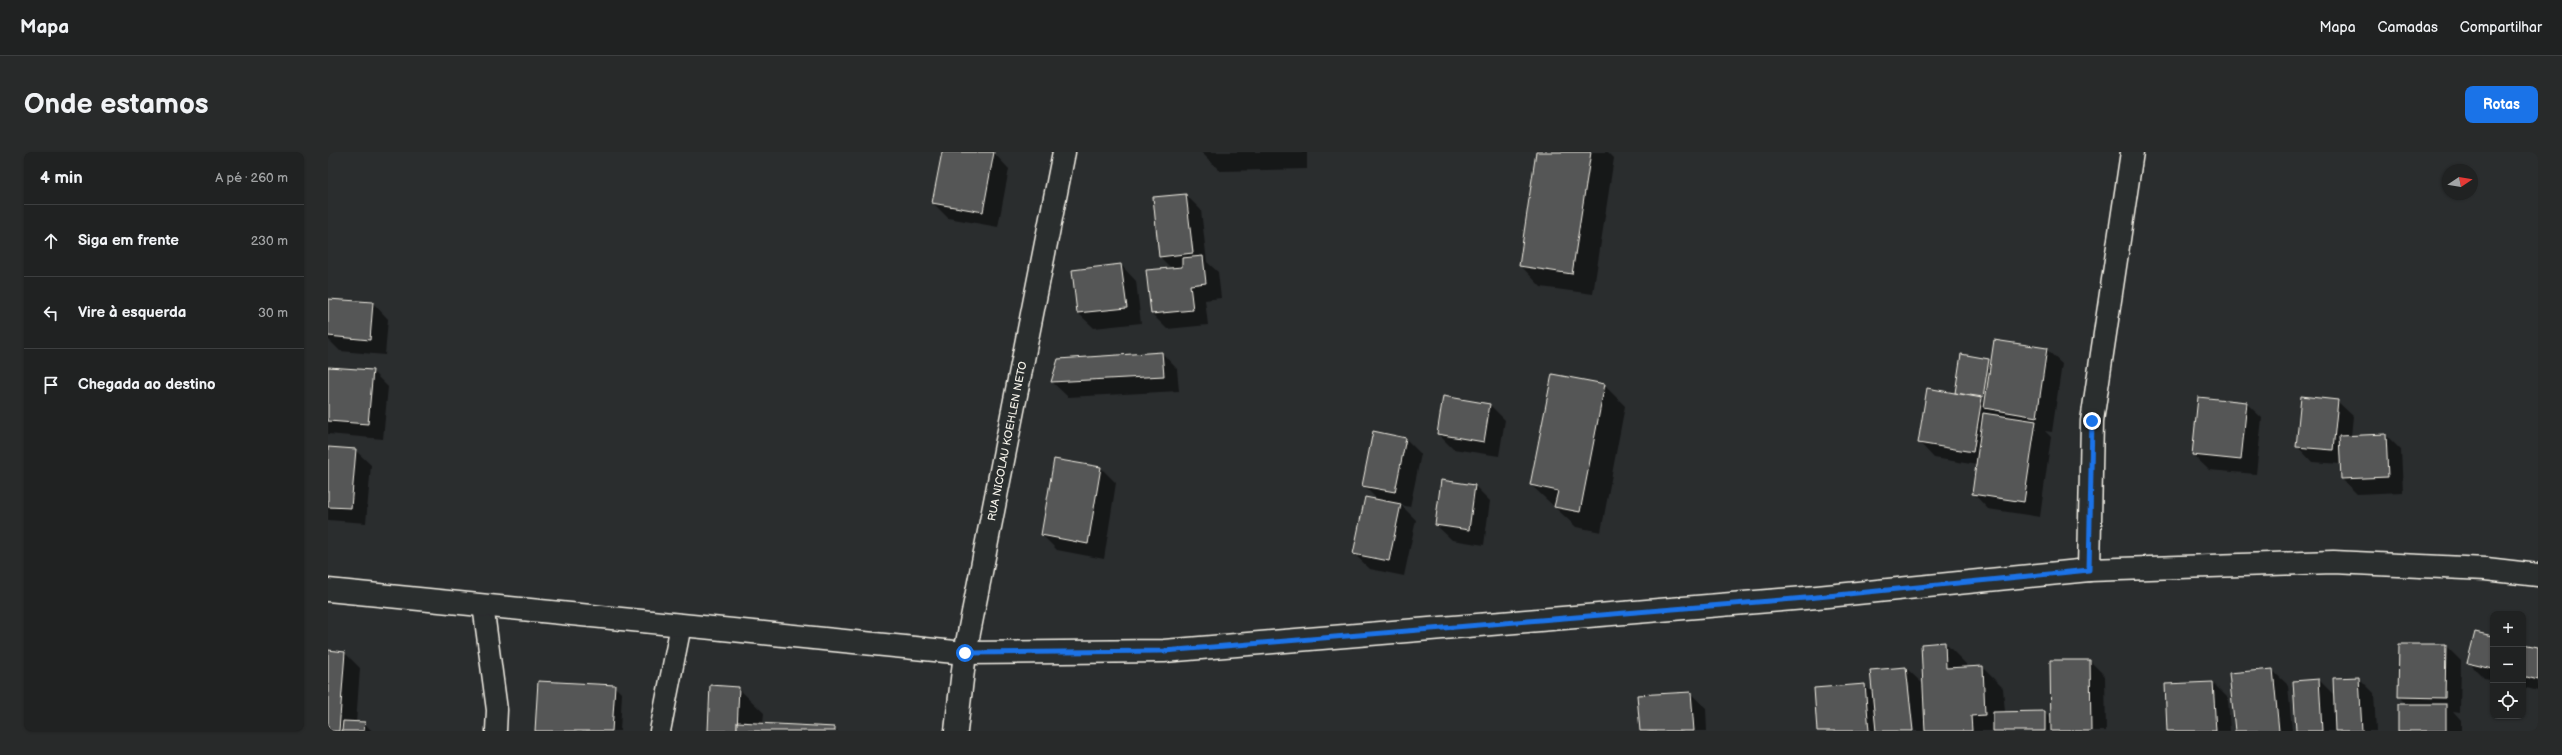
<!DOCTYPE html>
<html lang="pt">
<meta charset="utf-8">
<style>
body{margin:0;font-family:"Balsamiq Sans",sans-serif;background:#282a2a;color:#f1f3f6}
.controls{position:absolute;right:12px;bottom:12px;display:grid;overflow:hidden;border-radius:8px;box-shadow:0 1px 3px #0004}
.controls button{width:36px;height:36px;display:grid;place-items:center;padding:0;border:0;border-bottom:1px solid #3d3f40;background:#202222;color:#f1f3f6;font:20px sans-serif}
.compass{position:absolute;left:2114px;top:12px;width:36px;height:36px;border-radius:50%;background:#202222;box-shadow:0 1px 3px #0004;rotate:78deg}
.stop{position:absolute;width:12px;height:12px;margin:-9px;border:3px solid #1a73e8;border-radius:50%;background:#fff}
.stop.end{background:#1a73e8;border-color:#fff;box-shadow:0 1px 4px #0008}
.list{margin:0;padding:0;list-style:none}
h2{display:flex;justify-content:space-between;align-items:center;height:52px;margin:0;padding:0 16px;font-size:17px}
h2 small{font-size:13px;font-weight:400;color:#a2a4a5}
.list li{display:grid;grid-template-columns:26px 1fr auto;gap:12px;align-items:center;box-sizing:border-box;height:72px;padding:0 16px;border-top:1px solid #3d3f40}
.list b{display:block;font-size:15px;white-space:nowrap}
.list em{font-size:13px;font-style:normal;color:#a2a4a5}
.icon{flex:none;width:22px;height:22px;fill:none;stroke:currentColor;stroke-width:2;stroke-linecap:round;stroke-linejoin:round}
.map{position:relative;flex:none;width:2210px;height:579px;overflow:hidden;border-radius:8px}
header{display:flex;align-items:center;gap:24px;box-sizing:border-box;height:56px;padding:0 20px;background:#202222;border-bottom:1px solid #3d3f40}
header strong{font-size:19px}
nav{display:flex;gap:22px;margin-inline-start:auto;font-size:14px}
.intro{display:flex;align-items:center;justify-content:space-between;box-sizing:border-box;height:96px;padding:0 24px}
h1{margin:0;font-size:28px}
.button{padding:10px 18px;border-radius:8px;background:#1a73e8;color:#fff;font-size:14px;font-weight:700}
main{display:flex;gap:24px;padding:0 24px}
aside{flex:1;background:#202222;border-radius:8px;box-shadow:0 1px 3px #0004}
.map>svg:first-child{display:block}
</style>
<header>
<strong>Mapa</strong>
<nav><a>Mapa</a><a>Camadas</a><a>Compartilhar</a></nav>
</header>
<div class="intro"><h1>Onde estamos</h1><a class="button">Rotas</a></div>
<main>
<aside>
<h2>4 min<small>A pé · 260 m</small></h2>
<ul class="list">
<li><svg class="icon" aria-label="ahead" viewBox="0 0 24 24"><path d="M12 20V5M6 11l6-6 6 6"/></svg><div><b>Siga em frente</b></div><em>230 m</em></li>
<li><svg class="icon" aria-label="left" viewBox="0 0 24 24"><path d="M17 20v-9H6M10 6l-5 5 5 5"/></svg><div><b>Vire à esquerda</b></div><em>30 m</em></li>
<li><svg class="icon" aria-label="arrive" viewBox="0 0 24 24"><path d="M6 21V4h12l-3 4 3 4H6"/></svg><div><b>Chegada ao destino</b></div></li>
</ul>
</aside>
<div class="map">
<svg width="2210" height="579" viewBox="0 0 2210 579">
<rect width="100%" height="100%" fill="#2a2d2e"/>
<filter id="ink" filterUnits="userSpaceOnUse"><feTurbulence type="fractalNoise" baseFrequency=".025" numOctaves="2"/><feDisplacementMap in="SourceGraphic" scale="8" xChannelSelector="R" yChannelSelector="G"/><feConvolveMatrix kernelMatrix="1 2 1 2 8 2 1 2 1" color-interpolation-filters="sRGB"/></filter>
<g filter="url(#ink)">
<!-- shadow -->
<g fill="#0007" fill-rule="evenodd">
<polygon points="615,0 666,1 681,17 670,75 620,66 605,51"/>
<polygon points="873,0 979,0 979,17 892,19"/>
<polygon points="1209,0 1280,0 1286,6 1265,142 1213,135 1192,113"/>
<polygon points="858,43 873,58 879,110 890,120 893,146 877,148 880,173 839,177 824,162 844,117 832,105"/>
<polygon points="793,113 808,129 813,171 766,176 750,161 745,119"/>
<polygon points="0,148 45,151 60,167 57,203 12,199 0,187"/>
<path d="M1718,197L1734,212L1724,280L1717,279L1723,285L1712,365L1660,357L1645,341L1649,313L1606,306L1591,290L1630,243L1628,240L1661,208L1664,211ZM1659,213H1661L1656,250H1654Z"/>
<polygon points="834,201 849,217 851,239 740,245 724,230"/>
<polygon points="0,216 44,219 60,235 55,287 0,282"/>
<polygon points="1276,233 1297,254 1273,380 1248,375 1203,333"/>
<polygon points="1116,245 1162,253 1177,268 1171,304 1125,297 1110,282"/>
<polygon points="2009,249 2025,264 2023,284 2058,283 2073,298 2075,340 2029,342 2014,327 2013,312 1984,310 1969,294"/>
<polygon points="1918,251 1934,266 1928,322 1881,318 1865,303"/>
<polygon points="1077,286 1093,302 1082,355 1073,353 1088,368 1076,424 1042,417 1026,402 1050,348 1035,333"/>
<polygon points="0,296 27,298 43,313 38,371 0,368"/>
<polygon points="727,308 773,316 788,331 776,407 729,398 714,383"/>
<polygon points="1147,334 1162,349 1156,393 1124,388 1108,373"/>
<polygon points="2165,485 2165,528 2156,526 2140,510"/>
<polygon points="1617,491 1638,512 1638,516 1654,515 1675,536 1677,560 1717,560 1724,567 1723,509 1762,509 1777,524 1778,579 1586,579 1581,531 1579,531 1584,579 1490,579 1536,533 1545,541 1543,519 1578,516 1594,531 1597,544"/>
<polygon points="2117,493 2133,509 2132,561 2125,560 2133,569 2133,579 2071,579 2079,553 2071,545"/>
<polygon points="2195,493 2210,496 2210,539 2195,535"/>
<polygon points="0,499 17,501 32,516 28,571 36,571 44,579 0,579"/>
<polygon points="1944,518 1960,533 1964,579 1908,579"/>
<polygon points="2031,526 2046,541 2048,579 1969,579 1991,528 2007,544"/>
<polygon points="1885,531 1900,546 1902,579 1840,579"/>
<polygon points="286,534 294,542 292,579 208,579"/>
<polygon points="410,536 436,561 435,572 507,576 510,579 381,579"/>
<polygon points="1362,541 1378,556 1379,579 1313,579"/>
</g>
<!-- building -->
<g fill="#555756" stroke="#f4f1e8">
<polygon points="614,0 666,0 655,60 604,51"/>
<polygon points="1208,0 1263,0 1244,122 1191,114"/>
<polygon points="858,42 865,101 831,105 825,45"/>
<polygon points="875,104 878,131 862,133 865,158 823,162 818,118 854,115 854,106"/>
<polygon points="793,112 799,156 749,161 744,118"/>
<polygon points="0,147 45,150 42,188 0,184"/>
<polygon points="1666,188 1719,196 1709,265 1656,256"/>
<polygon points="834,200 836,224 723,230 730,207"/>
<polygon points="1633,202 1661,207 1655,245 1627,241"/>
<polygon points="0,215 45,218 40,272 0,269"/>
<polygon points="1224,222 1277,232 1252,360 1226,355 1230,339 1202,333"/>
<polygon points="1599,236 1654,246 1645,300 1590,291"/>
<polygon points="1115,244 1162,252 1156,290 1109,282"/>
<polygon points="1973,244 2010,248 2005,298 1968,295"/>
<polygon points="1870,245 1919,250 1913,308 1864,303"/>
<polygon points="1655,261 1708,269 1696,350 1644,342"/>
<polygon points="1045,279 1078,286 1067,340 1034,334"/>
<polygon points="2058,282 2060,325 2013,327 2011,284"/>
<polygon points="0,295 28,297 23,356 0,355"/>
<polygon points="726,307 773,315 760,392 713,383"/>
<polygon points="1113,328 1147,333 1141,378 1107,373"/>
<polygon points="1037,345 1073,352 1061,409 1025,402"/>
<polygon points="2147,480 2165,484 2165,517 2139,511"/>
<polygon points="1617,490 1618,516 1655,514 1657,563 1643,564 1644,579 1597,579 1593,492"/>
<polygon points="2071,492 2118,492 2117,546 2070,545"/>
<polygon points="2195,492 2210,495 2210,528 2195,524"/>
<polygon points="0,498 17,500 11,579 0,579"/>
<polygon points="1722,508 1762,508 1763,579 1723,579"/>
<polygon points="1578,515 1585,579 1548,579 1542,518"/>
<polygon points="1945,517 1951,579 1907,579 1901,521"/>
<polygon points="2031,525 2034,579 2007,579 2005,526"/>
<polygon points="1991,527 1994,579 1968,579 1965,529"/>
<polygon points="210,529 287,533 284,579 207,579"/>
<polygon points="1885,530 1888,579 1839,579 1837,532"/>
<polygon points="1537,532 1541,579 1489,579 1486,536"/>
<polygon points="382,533 411,535 409,579 380,579"/>
<polygon points="1363,540 1366,579 1312,579 1309,543"/>
<rect x="2070" y="552" width="48" height="27"/>
<polygon points="1717,559 1717,579 1665,579 1665,560"/>
<polygon points="15,569 37,570 36,579 14,579"/>
<polygon points="409,570 507,575 507,579 409,579"/>
</g>
<g fill="none" stroke-linecap="round" stroke-linejoin="round">
<!-- service casing -->
<g stroke="#f4f1e8" stroke-width="23">
<g id="service">
<polyline points="155,453 169,558 168,579"/>
<polyline points="332,579 353,473"/>
</g>
</g>
<!-- minor casing -->
<g stroke="#f4f1e8" stroke-width="25">
<g id="minor">
<polyline points="1761,418 1764,269 1804,0"/>
<polyline points="628,579 637,501"/>
</g>
</g>
<!-- secondary casing -->
<g stroke="#f4f1e8" stroke-width="25">
<g id="secondary">
<path id="s1" d="M637,501L736,0"/>
</g>
</g>
<!-- primary casing -->
<g stroke="#f4f1e8" stroke-width="25">
<polyline id="primary" points="0,438 637,501 836,499 1489,445 1761,418 2005,410 2158,417 2210,423"/>
</g>
<!-- service -->
<use href="#service" stroke="#2a2d2e" stroke-width="20"/>
<!-- minor -->
<use href="#minor" stroke="#2a2d2e" stroke-width="22"/>
<!-- secondary -->
<use href="#secondary" stroke="#2a2d2e" stroke-width="22"/>
<!-- primary -->
<use href="#primary" stroke="#2a2d2e" stroke-width="22"/>
</g>
</g>
<g fill="none" stroke-linecap="round" stroke-linejoin="round" filter="url(#ink)">
<!-- route -->
<polyline stroke="#1a73e8" stroke-width="5" points="637,501 836,499 1489,445 1761,418 1764,269"/>
</g>
<g text-anchor="middle" dominant-baseline="central" stroke-width="3.5" stroke-linejoin="round" paint-order="stroke">
<!-- street labels -->
<g font-size="11" fill="#f4f1e8" stroke="#2a2d2e">
<text stroke="none"><textPath href="#s1" startOffset="216">RUA NICOLAU KOEHLEN NETO</textPath></text>
</g>
</g>
</svg>
<div class="controls">
<button>+</button>
<button>−</button>
<button><svg class="icon" aria-label="locate" viewBox="0 0 24 24"><circle cx="12" cy="12" r="6"/><path d="M12 2v4M12 18v4M2 12h4M18 12h4"/></svg></button>
</div>
<svg class="compass" viewBox="-18 -18 36 36"><path d="M0-13l5 13h-10z" fill="#e53935"/><path d="M0 13l5-13h-10z" fill="#a2a4a5"/></svg>
<div class="stop" style="left:637px;top:501px"></div>
<div class="stop end" style="left:1764px;top:269px"></div>
</div>
</main>
